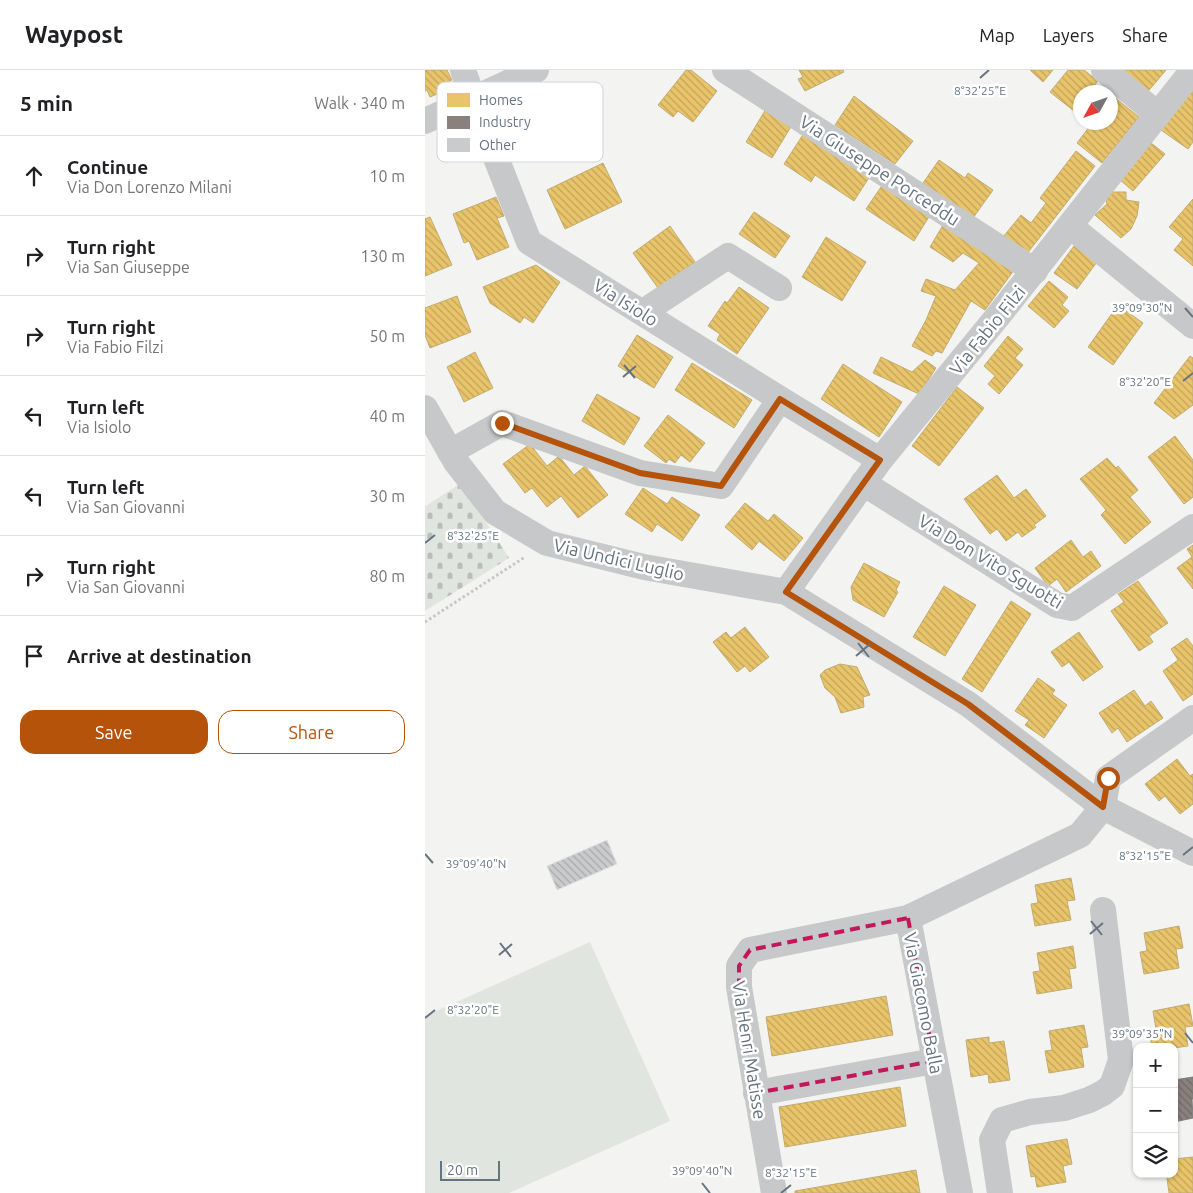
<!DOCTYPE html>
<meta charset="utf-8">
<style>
body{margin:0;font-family:Ubuntu,sans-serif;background:#f2f2f2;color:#202124}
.controls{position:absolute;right:15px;bottom:15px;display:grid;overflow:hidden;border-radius:10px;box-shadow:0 1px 4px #0004}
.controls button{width:45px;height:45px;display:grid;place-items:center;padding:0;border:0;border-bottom:1px solid #e0e0e0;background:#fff;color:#202124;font:25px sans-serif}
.compass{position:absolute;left:648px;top:15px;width:45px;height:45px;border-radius:50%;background:#fff;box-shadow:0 1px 4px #0004;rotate:230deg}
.scale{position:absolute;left:15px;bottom:12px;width:60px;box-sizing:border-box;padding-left:5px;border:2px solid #647480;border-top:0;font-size:14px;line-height:18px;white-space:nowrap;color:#647480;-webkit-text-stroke:4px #fff;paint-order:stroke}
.stop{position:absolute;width:15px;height:15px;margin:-11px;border:4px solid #b45309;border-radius:50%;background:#fff}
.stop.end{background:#b45309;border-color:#fff;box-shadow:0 1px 5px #0008}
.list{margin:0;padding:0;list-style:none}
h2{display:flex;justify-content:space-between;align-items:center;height:65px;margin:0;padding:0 20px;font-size:21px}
h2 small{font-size:16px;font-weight:400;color:#757577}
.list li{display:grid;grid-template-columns:32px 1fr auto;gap:15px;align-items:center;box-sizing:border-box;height:80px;padding:0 20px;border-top:1px solid #e0e0e0}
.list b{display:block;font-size:19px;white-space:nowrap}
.list p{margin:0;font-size:16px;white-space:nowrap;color:#757577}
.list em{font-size:16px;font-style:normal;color:#757577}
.actions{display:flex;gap:10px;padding:15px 20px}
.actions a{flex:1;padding:11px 0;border:1px solid #b45309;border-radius:15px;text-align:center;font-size:18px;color:#b45309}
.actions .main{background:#b45309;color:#fff}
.icon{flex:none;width:28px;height:28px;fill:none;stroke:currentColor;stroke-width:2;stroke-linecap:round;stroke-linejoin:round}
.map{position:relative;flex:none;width:768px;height:1123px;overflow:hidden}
header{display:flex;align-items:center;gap:30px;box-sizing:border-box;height:70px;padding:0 25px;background:#fff;border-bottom:1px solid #e0e0e0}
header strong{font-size:24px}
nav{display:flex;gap:28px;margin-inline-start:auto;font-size:18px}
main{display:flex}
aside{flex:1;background:#fff}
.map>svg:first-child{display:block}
</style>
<header>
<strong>Waypost</strong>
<nav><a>Map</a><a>Layers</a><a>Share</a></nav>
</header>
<main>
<aside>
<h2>5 min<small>Walk · 340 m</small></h2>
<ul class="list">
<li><svg class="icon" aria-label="ahead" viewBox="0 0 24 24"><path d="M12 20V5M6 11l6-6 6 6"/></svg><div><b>Continue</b><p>Via Don Lorenzo Milani</p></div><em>10 m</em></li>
<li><svg class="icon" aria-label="right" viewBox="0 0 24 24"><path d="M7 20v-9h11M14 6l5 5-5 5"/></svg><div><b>Turn right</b><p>Via San Giuseppe</p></div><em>130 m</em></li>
<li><svg class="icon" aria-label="right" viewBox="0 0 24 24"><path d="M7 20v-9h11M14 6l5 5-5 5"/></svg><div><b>Turn right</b><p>Via Fabio Filzi</p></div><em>50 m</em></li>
<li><svg class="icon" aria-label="left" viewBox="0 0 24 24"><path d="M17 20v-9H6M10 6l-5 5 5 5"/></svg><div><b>Turn left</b><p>Via Isiolo</p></div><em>40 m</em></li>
<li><svg class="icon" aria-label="left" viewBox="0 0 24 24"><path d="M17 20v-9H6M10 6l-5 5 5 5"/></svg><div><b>Turn left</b><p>Via San Giovanni</p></div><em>30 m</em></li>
<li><svg class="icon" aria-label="right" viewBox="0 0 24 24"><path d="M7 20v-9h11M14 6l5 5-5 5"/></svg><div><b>Turn right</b><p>Via San Giovanni</p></div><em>80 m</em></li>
<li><svg class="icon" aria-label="arrive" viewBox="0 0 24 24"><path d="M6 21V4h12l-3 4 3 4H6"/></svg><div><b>Arrive at destination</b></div></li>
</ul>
<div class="actions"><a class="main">Save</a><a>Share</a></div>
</aside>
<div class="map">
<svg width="768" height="1123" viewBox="0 0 768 1123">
<defs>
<pattern id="cemetery-stones" width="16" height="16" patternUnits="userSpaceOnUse" patternTransform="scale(1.25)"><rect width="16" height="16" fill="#e1e5df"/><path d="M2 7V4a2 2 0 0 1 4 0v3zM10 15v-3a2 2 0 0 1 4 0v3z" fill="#babeba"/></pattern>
<pattern id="homes-back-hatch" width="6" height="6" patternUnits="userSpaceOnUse" patternTransform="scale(1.25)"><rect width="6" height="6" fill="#e9c46a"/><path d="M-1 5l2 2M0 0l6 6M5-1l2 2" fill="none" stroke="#c0a45c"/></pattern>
<pattern id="industry-back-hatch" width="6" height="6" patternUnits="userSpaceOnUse" patternTransform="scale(1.25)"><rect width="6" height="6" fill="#8a817c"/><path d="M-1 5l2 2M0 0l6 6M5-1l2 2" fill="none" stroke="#6f6a66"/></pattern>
<pattern id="building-back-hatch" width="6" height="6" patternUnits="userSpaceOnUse" patternTransform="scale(1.25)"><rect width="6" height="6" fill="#cacbcc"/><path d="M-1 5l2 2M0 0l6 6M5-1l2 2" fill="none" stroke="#a8a9ab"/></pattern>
</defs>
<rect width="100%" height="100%" fill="#f3f3f1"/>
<!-- cemetery -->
<polygon fill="url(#cemetery-stones)" points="36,413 84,488 0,541 0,435 1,436"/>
<!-- pitch -->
<polygon fill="#e1e5df" points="165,872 245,1051 84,1123 0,1123 0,946"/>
<!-- homes -->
<g fill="url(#homes-back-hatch)" stroke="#c1ac71">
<polygon points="0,0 22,0 27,10 14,15 17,22 5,27 2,20 0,21"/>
<polygon points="261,0 266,0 292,21 268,52 253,41 248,47 233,35"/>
<polygon points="374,0 418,0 419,2 380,21 373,9 378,7"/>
<polygon points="605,0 628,0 618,12"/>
<polygon points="643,0 659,0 673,11 664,22 656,22 656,33 649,41 625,22"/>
<polygon points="691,0 741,0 720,25"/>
<polygon points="768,14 768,72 763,79 736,60"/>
<polygon points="429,26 488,71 470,94 410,55"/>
<polygon points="689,27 714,47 677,93 652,73 668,52 686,52 686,31"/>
<polygon points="341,39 367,55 347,88 321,72"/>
<polygon points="379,63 445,106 429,131 390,105 386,112 359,94"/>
<polygon points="726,73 740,84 708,121 694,109"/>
<polygon points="651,81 670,96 601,185 578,167 596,145 606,153 621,133 615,128"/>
<polygon points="514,90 540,108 543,103 568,120 548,148 498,113"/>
<polygon points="178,93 197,132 140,159 122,120"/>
<polygon points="458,114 505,145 489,171 441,139"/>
<polygon points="683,122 701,122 701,130 714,132 712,146 706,159 696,168 670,145 682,134 679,125"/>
<polygon points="71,127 79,146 72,148 84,177 52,190 44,171 39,173 28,144"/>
<polygon points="768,129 768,196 749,180 758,169 744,157"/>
<polygon points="329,142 365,166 350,188 314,164"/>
<polygon points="5,147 27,195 0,206 0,161 1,161 0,157 0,149"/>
<polygon points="521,150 592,196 560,240 546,231 517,283 511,281 507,286 487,276 501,250 511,226 496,221 501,209 530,220 554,193 538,183 528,192 505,177"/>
<polygon points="245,156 270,192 233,218 208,183"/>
<polygon points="401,167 441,192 417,231 377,207"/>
<polygon points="649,176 672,192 652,219 629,203"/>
<polygon points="111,195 135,212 108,253 99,247 95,253 65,233 58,217"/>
<polygon points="624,211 643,227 637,235 644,241 629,258 603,236"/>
<polygon points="314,217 344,238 312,284 292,270 295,264 283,256 300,231 302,233"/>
<polygon points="32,226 46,262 5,278 0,265 0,238"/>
<polygon points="693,235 718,253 688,295 663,277"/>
<polygon points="212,265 248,287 229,318 193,296"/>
<polygon points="583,266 598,279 590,288 598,295 574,324 563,314 570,306 559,296"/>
<polygon points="50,282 68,318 39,332 22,297"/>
<polygon points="765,286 768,288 768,335 749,349 729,333"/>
<polygon points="456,287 487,302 500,290 511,298 494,324 448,303"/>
<polygon points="267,293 327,330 309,358 250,320"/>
<polygon points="418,294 477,332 454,367 396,329"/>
<polygon points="532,317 559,338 514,396 487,376"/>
<polygon points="172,324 215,348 199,375 157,351"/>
<polygon points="243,345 280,373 265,392 256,385 250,393 244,389 241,393 219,376"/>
<polygon points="750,366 768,390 768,427 759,434 723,387"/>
<polygon points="105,374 122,396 134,386 149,405 160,396 183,425 153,448 136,426 122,437 107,418 100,423 78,394"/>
<polygon points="682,388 691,398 693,396 713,420 705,427 726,452 700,474 676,445 681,440 655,409"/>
<polygon points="572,405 589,428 601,419 621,446 609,455 611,457 597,467 593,462 581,471 572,459 565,464 539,429"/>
<polygon points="218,418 242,434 247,427 275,445 257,471 232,454 227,462 200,444"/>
<polygon points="320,433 343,451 349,444 378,468 359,491 334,471 327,480 300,457"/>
<polygon points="646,470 658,487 666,481 676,496 641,522 632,509 623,516 610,498"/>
<polygon points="768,475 768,519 752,498 767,487 762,479"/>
<polygon points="439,493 475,512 471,520 473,522 459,547 428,530 426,517"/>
<polygon points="713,511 743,553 724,566 728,572 714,581 686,541 699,532 693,524"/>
<polygon points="519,516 551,535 520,586 488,567"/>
<polygon points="586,531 606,544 557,622 537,609"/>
<polygon points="320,557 344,587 325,602 320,596 312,602 288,572 301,562 306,568"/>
<polygon points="654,562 678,597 658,611 644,592 637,597 626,582"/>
<polygon points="762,568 768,576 768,624 758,631 738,601 753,590 746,579"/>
<polygon points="415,594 432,597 445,625 438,627 439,637 416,643 410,627 400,618 395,605 400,600"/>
<polygon points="613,608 630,620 627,624 642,635 619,668 600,655 604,650 590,641"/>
<polygon points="709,620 720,636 726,631 738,648 702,672 693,658 687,663 674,643"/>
<polygon points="752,689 765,706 768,704 768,734 755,744 740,726 734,731 720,714"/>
<polygon points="646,808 650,830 642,831 646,850 610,856 606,834 613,833 610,815"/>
<polygon points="754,856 758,878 751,879 754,898 719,904 715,882 722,881 719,863"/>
<polygon points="648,876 651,898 644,899 647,918 612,924 608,902 615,901 612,883"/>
<polygon points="461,926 468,965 347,986 341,947"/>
<polygon points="764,934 768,956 760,957 763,976 749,978 749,977 727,977 724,960 731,959 728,941"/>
<polygon points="659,955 663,977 656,978 659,997 624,1003 620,981 627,980 624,961"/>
<polygon points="564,967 564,973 579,971 585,1010 564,1013 563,1004 546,1007 541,970"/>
<polygon points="475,1017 481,1056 360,1077 354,1037"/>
<polygon points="642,1069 647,1094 638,1096 641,1112 612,1117 610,1106 606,1107 601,1076"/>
<polygon points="768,1087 768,1123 744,1123 742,1108 746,1107 746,1104 749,1104 749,1089"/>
<polygon points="491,1100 495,1123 370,1123 370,1121"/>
</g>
<!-- industry -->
<polygon fill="url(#industry-back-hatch)" stroke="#7f7d7d" points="768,1007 768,1029 767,1029 768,1048 749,1052 749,1010"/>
<!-- building -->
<polygon fill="url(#building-back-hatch)" stroke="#e2e2e1" points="182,770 192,794 132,820 122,796"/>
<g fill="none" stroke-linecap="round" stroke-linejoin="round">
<!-- path -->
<polyline stroke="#c5c6c6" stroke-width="3" stroke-dasharray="2.5 2.5" stroke-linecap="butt" points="0,552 100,487"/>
<!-- minor -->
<g stroke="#c7c8c9" stroke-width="26">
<polyline points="38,0 48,29 104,172 355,329 455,390"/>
<polyline points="300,0 610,201"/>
<polyline points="679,0 732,44"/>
<polyline points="0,51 111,0"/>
<polyline points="645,156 768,256"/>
<polyline points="218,242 303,186 354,218"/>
<polyline points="0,338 31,392 70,442 122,473 219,497 361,522 543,634 678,737 768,783"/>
<polyline points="25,382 77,353 215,403 296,416 355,329"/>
<polyline points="438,413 632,535 647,538 768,457"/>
<polyline points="361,522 455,390 573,246 768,0"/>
<polyline points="483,848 535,1123"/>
<polyline points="331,1023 509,991"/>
<polyline points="349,1123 314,917 314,896 325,880 483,848 655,765 678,737 683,708 768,648"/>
<polyline points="575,1123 567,1070 577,1050 605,1042 639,1038 664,1030 678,1023 687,1016 696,990 678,840"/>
</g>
</g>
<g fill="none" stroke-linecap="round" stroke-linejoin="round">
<!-- route -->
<polyline stroke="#b45309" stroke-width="6" points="77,353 215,403 296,416 355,329 455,390 361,522 543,634 678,737 683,708"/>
</g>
<!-- marked area -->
<path fill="none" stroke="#c2185b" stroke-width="4" stroke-dasharray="10 6" stroke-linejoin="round" d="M483,848L509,991L331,1023L314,917V896L325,880Z"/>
<!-- ticks -->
<path fill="none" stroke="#647480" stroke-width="2" d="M555,8L564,0M760,238L768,247M199,295L210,308M198,307L211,296M758,311L768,303M0,473L10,465M433,573L444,587M431,586L445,574M0,784L8,793M758,785L768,777M666,851L677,865M665,864L678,853M75,873L86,887M74,885L87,874M0,948L10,940M760,963L768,973M277,1113L285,1123M356,1123L366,1115"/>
<g text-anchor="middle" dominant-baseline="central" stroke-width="5" stroke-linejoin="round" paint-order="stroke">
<!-- street labels -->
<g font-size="18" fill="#647480" stroke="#fff">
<text transform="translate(455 100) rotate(33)">Via Giuseppe Porceddu</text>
<text transform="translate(201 232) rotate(32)">Via Isiolo</text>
<text transform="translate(562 260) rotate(-51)">Via Fabio Filzi</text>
<text transform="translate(194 489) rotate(13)">Via Undici Luglio</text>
<text transform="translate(566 491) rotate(31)">Via Don Vito Sguotti</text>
<text transform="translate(499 933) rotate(79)">Via Giacomo Balla</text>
<text transform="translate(325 980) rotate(81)">Via Henri Matisse</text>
</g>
</g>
<!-- legend -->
<rect x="12" y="12" width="166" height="80" rx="8" fill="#fff" stroke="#d0d5d9" stroke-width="1"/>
<rect x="22" y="23" width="23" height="14" fill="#e9c46a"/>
<rect x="22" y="46" width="23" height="13" fill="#8a817c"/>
<rect x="22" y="68" width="23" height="14" fill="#cacbcc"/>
<g font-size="14" fill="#647480">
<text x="54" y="35">Homes</text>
<text x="54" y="57">Industry</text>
<text x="54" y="80">Other</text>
</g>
<g font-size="12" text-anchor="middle" fill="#647480" stroke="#fff" stroke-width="5" stroke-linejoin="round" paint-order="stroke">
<text x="555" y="25">8°32'25"E</text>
<text x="717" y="242">39°09'30"N</text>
<text x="720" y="316">8°32'20"E</text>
<text x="48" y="470">8°32'25"E</text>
<text x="720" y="790">8°32'15"E</text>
<text x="51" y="798">39°09'40"N</text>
<text x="48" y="944">8°32'20"E</text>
<text x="717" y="968">39°09'35"N</text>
<text x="277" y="1105">39°09'40"N</text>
<text x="366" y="1107">8°32'15"E</text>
</g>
</svg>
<div class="controls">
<button>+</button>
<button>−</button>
<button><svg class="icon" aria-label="layers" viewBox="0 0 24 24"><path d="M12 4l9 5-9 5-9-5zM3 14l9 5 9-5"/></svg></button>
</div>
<svg class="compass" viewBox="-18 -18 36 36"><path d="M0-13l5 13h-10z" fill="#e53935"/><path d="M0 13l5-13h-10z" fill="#757577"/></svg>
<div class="scale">20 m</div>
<div class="stop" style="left:683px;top:708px"></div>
<div class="stop end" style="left:77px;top:353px"></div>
</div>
</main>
